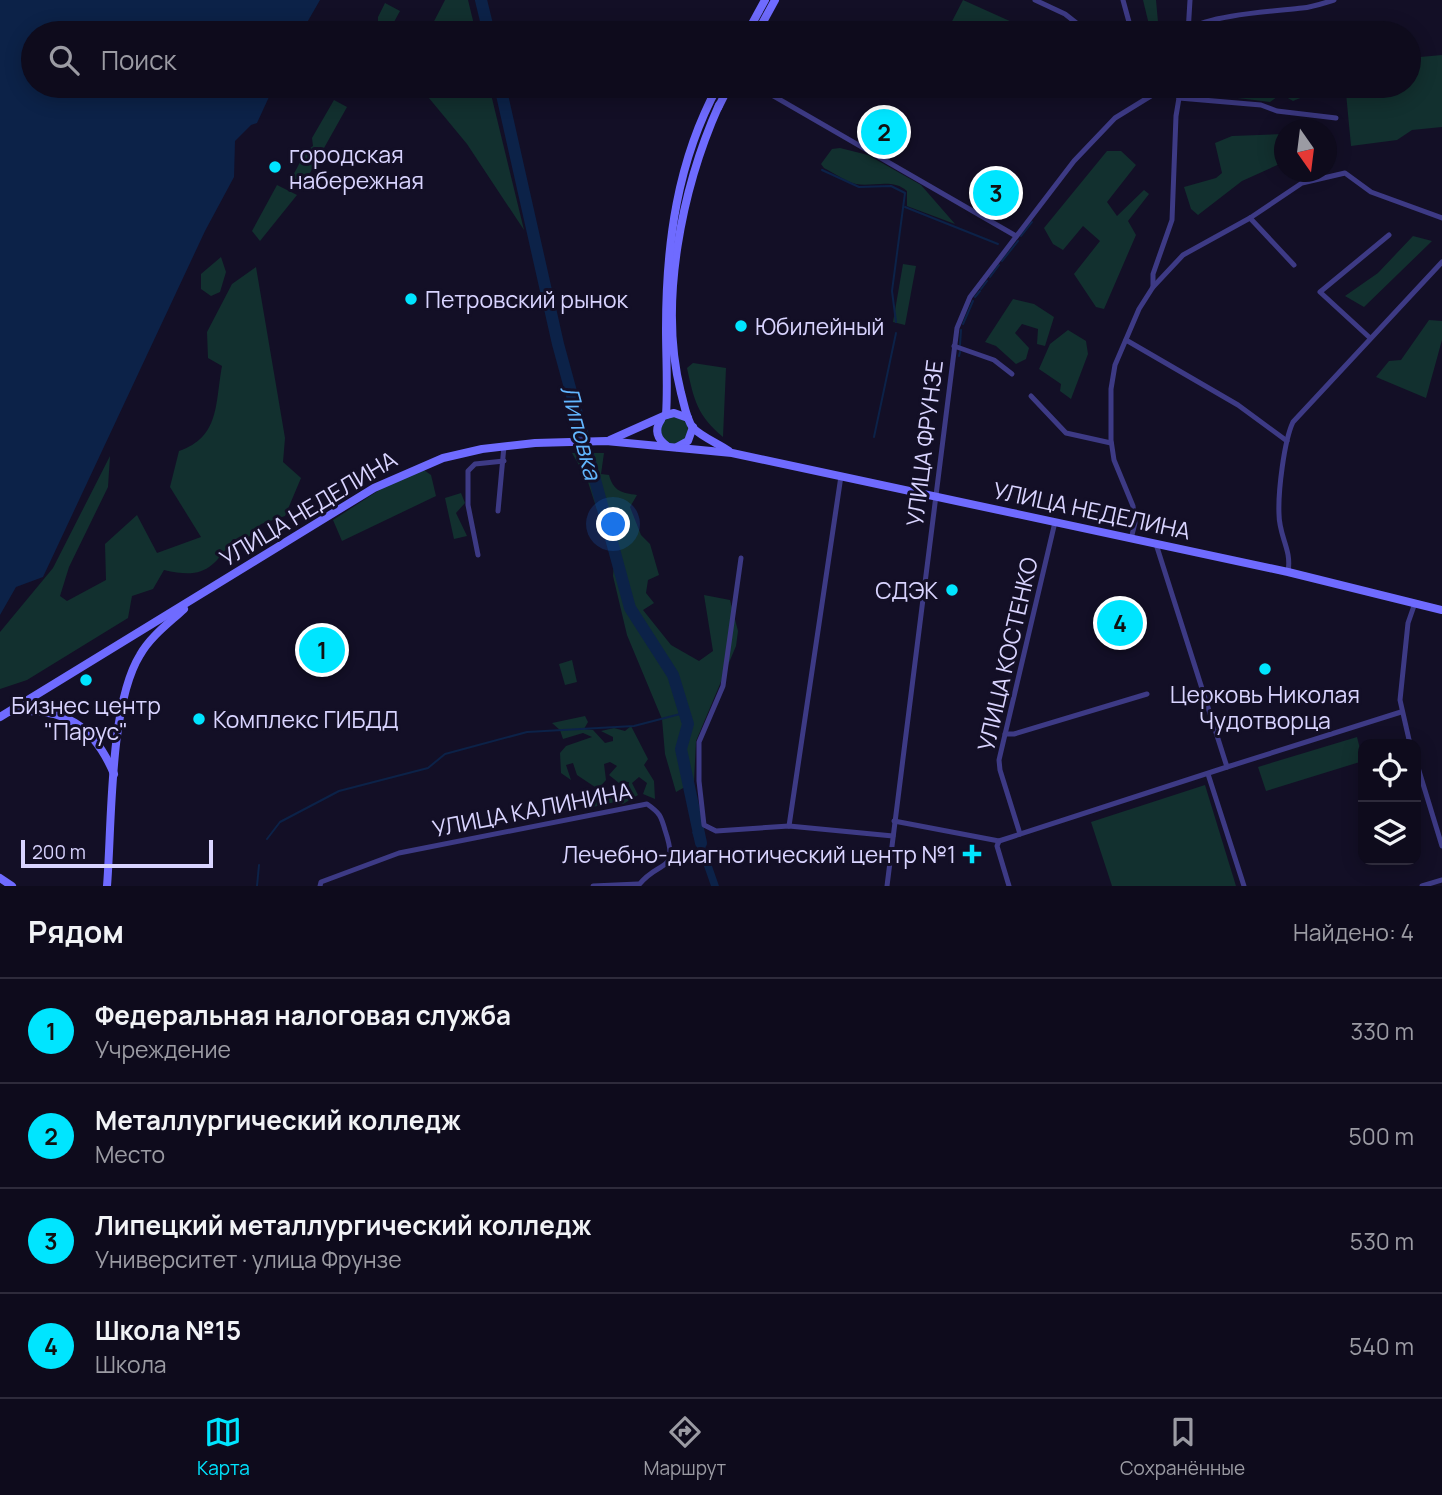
<!DOCTYPE html>
<html lang="ru">
<meta charset="utf-8">
<style>
body{margin:0;font-family:Manrope,sans-serif;background:#1c1929;color:#f1f3f6}
.controls{position:absolute;right:21px;bottom:21px;display:grid;overflow:hidden;border-radius:14px;box-shadow:0 4px 18px #0003}
.controls button{width:63px;height:63px;display:grid;place-items:center;padding:0;border:0;border-bottom:2px solid #2e2b3b;background:#0e0b1c;color:#f1f3f6;font:35px sans-serif}
.compass{position:absolute;left:1274px;top:119px;width:63px;height:63px;border-radius:50%;background:#0e0b1c;box-shadow:0 4px 18px #0003;rotate:166deg}
.scale{position:absolute;left:21px;bottom:18px;width:192px;box-sizing:border-box;padding-left:7px;border:4px solid #d9d4ff;border-top:0;font-size:19px;line-height:24px;white-space:nowrap;color:#d9d4ff;-webkit-text-stroke:5px #130f26;paint-order:stroke}
.you{position:absolute;left:614px;top:525px;width:24px;height:24px;margin:-18px;border:5px solid #fff;border-radius:50%;background:#1a73e8;box-shadow:0 0 0 10px #1a73e833}
.badge{display:grid;place-items:center;width:46px;height:46px;border-radius:50%;background:#00e5ff;color:#111;font-size:23px;font-weight:700}
.pin{position:absolute;translate:-50% -50%;border:4px solid #fff;box-shadow:0 2px 7px #0006}
.list{margin:0;padding:0;list-style:none}
h2{display:flex;justify-content:space-between;align-items:center;height:91px;margin:0;padding:0 28px;font-size:30px}
h2 small{font-size:23px;font-weight:400;color:#9b9ba3}
.list li{display:grid;grid-template-columns:46px 1fr auto;gap:21px;align-items:center;box-sizing:border-box;height:105px;padding:0 28px;border-top:2px solid #2e2b3b}
.list b{display:block;font-size:26px;white-space:nowrap}
.list p{margin:0;font-size:23px;white-space:nowrap;color:#9b9ba3}
.list em{font-size:23px;font-style:normal;color:#9b9ba3}
.icon{flex:none;width:38px;height:38px;fill:none;stroke:currentColor;stroke-width:2;stroke-linecap:round;stroke-linejoin:round}
.map{position:relative;flex:none;width:1442px;height:886px;overflow:hidden}
.search{position:absolute;background:#0e0b1c;box-shadow:0 4px 18px #0003;left:21px;right:21px;top:21px;height:77px;display:flex;align-items:center;gap:18px;box-sizing:border-box;padding:0 24px;border-radius:38px;color:#9b9ba3;font-size:26px}
.sheet{height:511px;background:#0e0b1c}
nav{display:flex;justify-content:space-around;align-items:center;box-sizing:border-box;height:98px;border-top:2px solid #2e2b3b;background:#0e0b1c;font-size:19px;color:#9b9ba3}
nav a{display:grid;justify-items:center;gap:4px}
nav .on{color:#00e5ff}
.map>svg:first-child{display:block}
</style>
<div class="map">
<svg width="1442" height="886" viewBox="0 0 1442 886">
<rect width="100%" height="100%" fill="#130f26"/>
<!-- green -->
<g fill="#12302f">
<polygon points="445,0 468,0 476,33 428,33"/>
<polygon points="963,0 1021,26 1017,33 946,33"/>
<polygon points="1143,0 1156,0 1159,33 1151,33"/>
<polygon points="385,3 400,11 388,33 369,33 378,23 378,17"/>
<polygon points="1442,55 1442,127 1412,130 1397,140 1351,146 1346,93 1330,86 1293,101 1281,94 1270,102 1213,95 1206,98 1189,97 1192,86 1212,88 1214,86 1409,86 1409,58"/>
<polygon points="419,86 489,86 524,230 467,144"/>
<polygon points="334,100 347,107 301,189 289,183 306,151 313,146 312,138"/>
<polygon points="1284,134 1284,162 1242,181 1198,215 1191,209 1184,187 1216,178 1222,173 1215,143 1232,136"/>
<path d="M840,148L868,155L921,185L955,224L907,206V191C893,178 873,187 856,184C845,181 834,173 824,168L821,164L832,149Z"/>
<polygon points="1107,151 1121,151 1136,165 1107,202 1117,216 1144,190 1149,194 1128,221 1136,235 1104,309 1096,307 1074,274 1100,241 1083,226 1063,250 1053,244 1044,228"/>
<polygon points="277,185 297,195 260,241 252,231"/>
<polygon points="1413,236 1432,241 1364,307 1345,296 1378,273"/>
<polygon points="221,257 226,272 220,292 211,296 201,289 201,274"/>
<polygon points="903,264 916,266 905,325 893,322"/>
<path d="M256,267L285,438L283,462L301,478L285,516L261,524L247,539H233C212,570 202,579 164,570L153,589L132,596L128,618L27,680L0,689V632L53,568L110,456L108,487L69,567L60,596L67,601L106,580L105,544L137,515L157,553L201,537L170,487L179,451C220,437 215,404 222,366L208,358L207,332L232,284Z"/>
<polygon points="1013,299 1034,304 1054,317 1045,346 1037,344 1038,329 1022,324 1015,333 1029,348 1026,359 1016,364 996,346 985,342"/>
<polygon points="1429,320 1442,321 1442,340 1426,398 1376,377 1389,361 1401,360"/>
<polygon points="1068,330 1086,341 1088,354 1071,399 1060,391 1061,384 1039,369 1050,344"/>
<path d="M693,363L726,368L723,437C697,415 694,400 687,368Z"/>
<circle cx="674" cy="430" r="14"/>
<path d="M572,453H604L601,474L609,475C613,491 622,493 637,495L630,507L641,535L650,544L659,575L648,580L646,593L654,603L643,610L671,645L699,661L713,651L704,595L730,600L738,631L736,646L696,741L694,782L676,792L665,754L662,719L627,635L613,576L616,536L607,511L597,510L587,479Z"/>
<polygon points="424,470 431,475 436,496 342,541 333,520 387,485"/>
<polygon points="461,493 465,503 456,513 467,536 454,539 445,498"/>
<polygon points="572,660 577,682 565,685 559,664"/>
<polygon points="585,716 588,722 584,729 593,730 605,743 613,741 613,737 601,731 614,728 625,731 631,726 648,759 644,765 654,781 655,799 643,794 647,783 639,777 632,783 638,795 623,804 615,802 593,807 592,803 600,799 607,802 609,798 627,794 629,782 619,783 609,775 617,766 610,762 604,764 606,780 598,789 577,775 573,763 566,765 571,780 561,773 560,753 566,746 592,737 583,733 563,739 560,730 552,723"/>
<polygon points="1357,737 1363,761 1266,791 1258,767"/>
<polygon points="1205,785 1236,886 1112,886 1091,822"/>
</g>
<!-- water -->
<g fill="#0c2248">
<polygon points="0,0 320,0 301,33 33,33 33,86 274,86 257,123 251,125 235,141 234,177 205,231 43,577 16,587 0,615"/>
<polygon points="699,829 719,886 711,886 692,832"/>
</g>
<g fill="none" stroke-linecap="round" stroke-linejoin="round">
<!-- stream -->
<g stroke="#0c2248" stroke-width="2">
<polyline points="822,170 859,187 891,186 905,193 892,291 896,322"/>
<polyline points="905,207 998,244"/>
<polyline points="1021,236 1032,222"/>
<polyline points="1002,261 1018,241"/>
<polyline points="990,277 999,265"/>
<polyline points="981,289 987,281"/>
<polyline points="975,297 980,291"/>
<polyline points="963,324 973,301"/>
<polyline points="960,345 961,330"/>
<polyline points="959,356 960,352"/>
<polyline points="874,437 896,333"/>
<polyline points="267,839 280,822 339,791 428,768 445,754 527,732 634,726 684,713"/>
<polyline points="257,886 259,865"/>
</g>
<!-- river -->
<g stroke="#0c2248" stroke-width="12">
<polyline points="481,0 489,33"/>
<polyline points="500,86 558,344 630,608 673,675 688,724 681,749 701,843"/>
</g>
<!-- minor -->
<g stroke="#3d3a85" stroke-width="5">
<polyline points="1035,0 1065,14 1079,25 1094,25 1118,33"/>
<polyline points="1123,0 1132,33"/>
<path d="M1190,29C1208,15 1277,11 1302,8C1313,7 1324,3 1334,0"/>
<polyline points="1188,33 1190,0"/>
<polyline points="756,86 1016,236"/>
<polyline points="1179,98 1261,105 1277,111 1336,118"/>
<polyline points="1250,218 1294,265"/>
<polyline points="1153,287 1183,255 1250,218 1302,183 1345,173 1371,192 1442,218"/>
<polyline points="1369,337 1320,292 1389,235"/>
<polyline points="1126,340 1238,405 1287,441"/>
<polyline points="954,346 994,360 1012,374"/>
<polyline points="1031,396 1066,433 1111,443"/>
<polyline points="498,511 504,446"/>
<polyline points="1131,539 1135,523 1133,506 1114,460 1111,440 1111,389 1115,365 1139,309 1153,287 1153,274 1172,220 1176,116 1179,98 1172,86"/>
<polyline points="1156,544 1227,767 1401,712"/>
<polyline points="478,555 468,505 468,471 475,464 504,461"/>
<polyline points="741,558 723,686 699,742 699,781 704,825 716,831 789,826 893,836"/>
<path d="M1288,572C1292,549 1279,537 1279,514C1278,492 1284,441 1293,422L1442,262"/>
<polyline points="1005,734 1014,734 1147,694"/>
<polyline points="1410,744 1400,700 1408,623 1415,603"/>
<polyline points="1416,761 1442,846"/>
<polyline points="1208,774 1244,886"/>
<polyline points="894,821 999,841 1227,767"/>
<polyline points="789,826 841,476"/>
<polyline points="1020,834 1000,770 999,760 1055,522"/>
<polyline points="999,841 997,846 1009,886"/>
<path d="M320,886L321,882L399,853L647,804C660,813 661,816 665,830C680,875 659,858 638,886"/>
<polyline points="593,886 638,884"/>
<polyline points="887,886 957,328 970,297 1074,161 1115,118 1167,86"/>
<polyline points="1422,886 1442,880"/>
</g>
<!-- secondary -->
<g stroke="#6f6bff" stroke-width="8">
<polyline points="747,33 765,0"/>
<polyline points="757,33 775,0"/>
<path d="M719,105C682,188 658,303 681,393C684,403 686,419 693,428C702,437 719,444 729,451"/>
<polyline points="718,108 729,86"/>
<path d="M666,415C668,386 666,358 666,329C666,244 677,161 718,86"/>
<path d="M661,420C654,430 657,439 667,446"/>
<polyline points="610,440 666,415 674,413 688,418"/>
<polyline points="677,447 688,441 693,427"/>
<path d="M10,712C64,706 94,726 114,774"/>
<polyline points="0,717 374,488 443,458 482,449 535,443 606,441 732,453 1288,572 1442,610"/>
<polyline points="0,878 12,886"/>
<path d="M107,886C112,825 109,705 140,655C151,636 169,623 184,609"/>
</g>
</g>
<!-- markers -->
<g fill="#00e5ff" stroke="#130f26" stroke-width="2.5">
<circle cx="275" cy="167" r="7"/>
<circle cx="411" cy="299" r="7"/>
<circle cx="741" cy="326" r="7"/>
<circle cx="952" cy="590" r="7"/>
<circle cx="1265" cy="669" r="7"/>
<circle cx="86" cy="680" r="7"/>
<circle cx="199" cy="719" r="7"/>
<path d="M968.5 843.5h7v7h7v7h-7v7h-7v-7h-7v-7h7z"/>
</g>
<g text-anchor="middle" dominant-baseline="central" stroke-width="6" stroke-linejoin="round" paint-order="stroke">
<!-- poi labels -->
<g font-size="23" fill="#d9d4ff" stroke="#130f26" text-anchor="start">
<text x="289" y="154">городская<tspan x="289" dy="26">набережная</tspan></text>
<text x="425" y="299">Петровский рынок</text>
<text x="755" y="326">Юбилейный</text>
<text x="938" y="590" text-anchor="end">СДЭК</text>
<text x="1265" y="694" text-anchor="middle">Церковь Николая<tspan x="1265" dy="26">Чудотворца</tspan></text>
<text x="86" y="705" text-anchor="middle">Бизнес центр<tspan x="86" dy="26">"Парус"</tspan></text>
<text x="213" y="719">Комплекс ГИБДД</text>
<text x="956" y="854" text-anchor="end">Лечебно-диагнотический центр №1</text>
</g>
<!-- street labels -->
<g font-size="23" fill="#d9d4ff" stroke="#130f26">
<text transform="translate(924 443) rotate(-83)">УЛИЦА ФРУНЗЕ</text>
<text transform="translate(308 508) rotate(-31)">УЛИЦА НЕДЕЛИНА</text>
<text transform="translate(1092 510) rotate(12)">УЛИЦА НЕДЕЛИНА</text>
<text transform="translate(1007 654) rotate(-77)">УЛИЦА КОСТЕНКО</text>
<text transform="translate(532 809) rotate(-11)">УЛИЦА КАЛИНИНА</text>
</g>
<!-- water labels -->
<g font-size="24" font-style="italic" fill="#62b6ff" stroke="#130f26">
<text transform="translate(582 432) rotate(75)">Липовка</text>
</g>
</g>
</svg>
<div class="controls">
<button><svg class="icon" aria-label="locate" viewBox="0 0 24 24"><circle cx="12" cy="12" r="6"/><path d="M12 2v4M12 18v4M2 12h4M18 12h4"/></svg></button>
<button><svg class="icon" aria-label="layers" viewBox="0 0 24 24"><path d="M12 4l9 5-9 5-9-5zM3 14l9 5 9-5"/></svg></button>
</div>
<svg class="compass" viewBox="-18 -18 36 36"><path d="M0-13l5 13h-10z" fill="#e53935"/><path d="M0 13l5-13h-10z" fill="#9b9ba3"/></svg>
<div class="scale">200 m</div>
<div class="you"></div>
<div class="pin badge" style="left:322px;top:650px">1</div>
<div class="pin badge" style="left:884px;top:132px">2</div>
<div class="pin badge" style="left:996px;top:193px">3</div>
<div class="pin badge" style="left:1120px;top:623px">4</div>
<div class="search"><svg class="icon" aria-label="search" viewBox="0 0 24 24"><circle cx="10" cy="10" r="6"/><path d="M15 15l6 6"/></svg>Поиск</div>
</div>
<section class="sheet">
<h2>Рядом<small>Найдено: 4</small></h2>
<ul class="list">
<li><span class="badge">1</span><div><b>Федеральная налоговая служба</b><p>Учреждение</p></div><em>330 m</em></li>
<li><span class="badge">2</span><div><b>Металлургический колледж</b><p>Место</p></div><em>500 m</em></li>
<li><span class="badge">3</span><div><b>Липецкий металлургический колледж</b><p>Университет · улица Фрунзе</p></div><em>530 m</em></li>
<li><span class="badge">4</span><div><b>Школа №15</b><p>Школа</p></div><em>540 m</em></li>
</ul>
</section>
<nav>
<a class="on"><svg class="icon" aria-label="map" viewBox="0 0 24 24"><path d="M3 6l6-2 6 2 6-2v14l-6 2-6-2-6 2zM9 4v14M15 6v14"/></svg>Карта</a>
<a><svg class="icon" aria-label="directions" viewBox="0 0 24 24"><path d="M12 3l9 9-9 9-9-9zM9 14v-3h6M13 9l2 2-2 2"/></svg>Маршрут</a>
<a><svg class="icon" aria-label="saved" viewBox="0 0 24 24"><path d="M7 4h10v16l-5-4-5 4z"/></svg>Сохранённые</a>
</nav>
